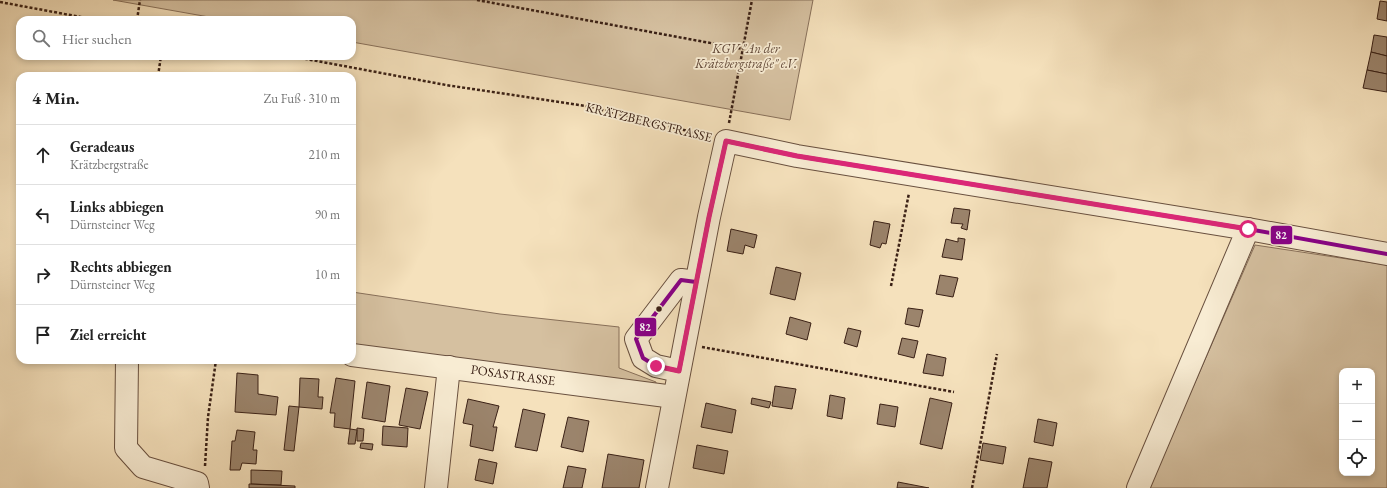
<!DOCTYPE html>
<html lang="de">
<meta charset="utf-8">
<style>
body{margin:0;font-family:"EB Garamond",serif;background:#f6f6f6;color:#222}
.controls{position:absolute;right:12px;bottom:12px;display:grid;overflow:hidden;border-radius:8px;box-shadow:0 2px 6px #0003}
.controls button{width:36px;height:36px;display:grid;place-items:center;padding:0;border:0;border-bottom:1px solid #e0e0e0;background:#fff;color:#222;font:20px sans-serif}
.stop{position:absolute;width:12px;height:12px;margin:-9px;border:3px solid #db2777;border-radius:50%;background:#fff}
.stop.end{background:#db2777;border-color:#fff;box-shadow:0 1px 4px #0008}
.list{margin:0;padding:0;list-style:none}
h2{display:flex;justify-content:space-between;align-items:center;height:52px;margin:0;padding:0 16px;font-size:17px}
h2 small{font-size:13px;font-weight:400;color:#767676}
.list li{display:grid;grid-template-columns:26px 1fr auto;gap:12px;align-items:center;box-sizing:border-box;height:60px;padding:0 16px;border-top:1px solid #e0e0e0}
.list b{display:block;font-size:15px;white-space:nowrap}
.list p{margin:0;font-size:13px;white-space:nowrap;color:#767676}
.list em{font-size:13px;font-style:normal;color:#767676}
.icon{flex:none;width:22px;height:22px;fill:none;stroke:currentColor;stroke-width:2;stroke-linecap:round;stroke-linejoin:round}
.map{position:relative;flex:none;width:1387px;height:488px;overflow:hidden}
.search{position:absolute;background:#fff;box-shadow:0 2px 6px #0003;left:16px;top:16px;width:340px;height:44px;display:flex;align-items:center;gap:10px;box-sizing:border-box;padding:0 14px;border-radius:12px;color:#767676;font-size:15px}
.panel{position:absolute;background:#fff;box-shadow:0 2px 6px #0003;left:16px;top:72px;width:340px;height:292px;border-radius:12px}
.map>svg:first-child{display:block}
</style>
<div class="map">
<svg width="1387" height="488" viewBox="0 0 1387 488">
<rect width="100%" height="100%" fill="#f5e1bc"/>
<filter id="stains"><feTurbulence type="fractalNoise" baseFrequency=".005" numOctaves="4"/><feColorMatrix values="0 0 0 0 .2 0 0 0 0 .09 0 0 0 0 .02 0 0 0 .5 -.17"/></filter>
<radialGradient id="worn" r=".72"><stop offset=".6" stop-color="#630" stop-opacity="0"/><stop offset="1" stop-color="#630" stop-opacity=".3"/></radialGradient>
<!-- green -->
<g fill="#d5c0a0" stroke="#88705a" fill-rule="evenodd">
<polygon points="113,0 813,0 790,120 352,42 352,20 226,20"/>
<path d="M1255,245L1387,265V488H1149ZM1342,371H1372V473H1342Z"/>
<polygon points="352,292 500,314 619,327 619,368 656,382 655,390 352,345"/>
</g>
<!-- building -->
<g fill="#9b846c" stroke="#3a2015">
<polygon points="1380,1 1387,2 1387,21 1377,19"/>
<polygon points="1374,35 1387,37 1387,56 1371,52"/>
<polygon points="1371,52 1387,56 1387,74 1367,70"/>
<polygon points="1367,70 1387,74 1387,92 1363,88"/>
<polygon points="954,208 970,210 967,230 961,228 963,224 951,223"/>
<polygon points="874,221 890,224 886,244 882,243 880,248 870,245"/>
<polygon points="731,229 757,235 754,248 745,245 743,254 727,251"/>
<polygon points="958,238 965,239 962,260 942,257 946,239 958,242"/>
<polygon points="776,267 801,273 795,300 770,294"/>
<polygon points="940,275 958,278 953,297 936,294"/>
<polygon points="908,308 923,310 919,327 905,324"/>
<polygon points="790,317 811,323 807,340 786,334"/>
<polygon points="848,328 861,331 857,347 844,343"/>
<polygon points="902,338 918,341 914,358 898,354"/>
<polygon points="927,354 946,358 943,376 923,373"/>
<polygon points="237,373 258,375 258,394 278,397 276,415 235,412"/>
<polygon points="300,378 319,379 318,397 323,397 322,409 299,407"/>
<polygon points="336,378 355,381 350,429 334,427 335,413 330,413"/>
<polygon points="367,382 390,386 385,422 362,418"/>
<polygon points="775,386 796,389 792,409 772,406"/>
<polygon points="406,388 428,392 420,429 399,425"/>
<polygon points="830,395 845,398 842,419 827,416"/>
<polygon points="752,398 771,402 769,408 751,404"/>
<polygon points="930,398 952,403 942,449 920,444"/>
<polygon points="468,399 499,406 493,427 497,427 493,451 470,446 473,425 463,423"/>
<polygon points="706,403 736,410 732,433 701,427"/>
<polygon points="880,404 898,407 895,427 877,424"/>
<polygon points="289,406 299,407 294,451 284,450"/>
<polygon points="523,409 545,414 537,451 515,447"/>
<polygon points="568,417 589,421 583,452 561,447"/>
<polygon points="1038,419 1057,423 1053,446 1034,442"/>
<polygon points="383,426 408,428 407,447 382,445"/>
<polygon points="357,428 364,429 363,441 357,441"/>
<polygon points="350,429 357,430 355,444 348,444"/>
<polygon points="237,430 255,432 253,450 257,450 256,464 242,463 240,470 230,470 232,441 235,441"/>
<polygon points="361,443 373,444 372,450 360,448"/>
<polygon points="983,443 1006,447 1003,464 980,460"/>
<polygon points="697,445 728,451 724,474 693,468"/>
<polygon points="608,454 644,460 639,488 602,488"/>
<polygon points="1029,458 1052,462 1047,488 1023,488"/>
<polygon points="479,459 497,463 493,484 475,480"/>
<polygon points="568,466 586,469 582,488 563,488"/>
<polygon points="251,470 282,471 281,485 251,484"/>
<polygon points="898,482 929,488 897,488"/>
<polygon points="249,484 295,486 295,488 249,488"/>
</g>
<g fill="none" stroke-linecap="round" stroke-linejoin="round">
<!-- minor casing -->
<g stroke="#69503f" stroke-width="24">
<g id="minor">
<polyline points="352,355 674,397"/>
<polyline points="127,360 126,448 143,467 197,483 198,488"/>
<polyline points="679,371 656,366 643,358 636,339 681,280 696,282"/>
<polyline points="436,488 449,367"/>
<polyline points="657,488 709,217 726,141 797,156 1248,229 1387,254"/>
<polyline points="1138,488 1248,229"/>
</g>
</g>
<!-- path -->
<g stroke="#3a2015" stroke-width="2.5" stroke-dasharray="3 2" stroke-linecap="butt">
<polyline points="477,0 743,49"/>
<polyline points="0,2 97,20"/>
<polyline points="137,20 140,0"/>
<polyline points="290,56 446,85 586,106 708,136"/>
<polyline points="158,76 161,56"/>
<polyline points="729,123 752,0"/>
<polyline points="891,286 909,193"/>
<polyline points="702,347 954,392"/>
<polyline points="205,466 208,417 216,360"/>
<polyline points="972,488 997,354"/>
</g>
<!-- minor -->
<use href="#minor" stroke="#f8ecd3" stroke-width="22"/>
<!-- bus-1 casing -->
<g stroke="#f8ecd3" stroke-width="7">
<g id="bus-1">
<polyline points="726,141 797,156 1248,229 1387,254"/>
<polyline points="679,371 709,217 726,141"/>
<polyline points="679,371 656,366 643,358 636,339 681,280 696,282"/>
</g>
</g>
<!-- bus-1 -->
<use href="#bus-1" stroke="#808" stroke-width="4"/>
</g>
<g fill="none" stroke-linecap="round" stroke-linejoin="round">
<!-- route -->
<polyline stroke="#db2777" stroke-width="5" points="656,366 679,371 709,217 726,141 797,156 1248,229"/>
</g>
<!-- markers -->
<circle fill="#3a2015" stroke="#f8ecd3" stroke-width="1.5" cx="659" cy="309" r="3.5"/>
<g text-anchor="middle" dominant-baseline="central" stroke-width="3.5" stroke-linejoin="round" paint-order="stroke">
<!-- park labels -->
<g font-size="13" font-style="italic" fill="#614838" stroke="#f8ecd3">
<text x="746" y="48">KGV "An der<tspan x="746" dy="15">Krätzbergstraße" e.V.</tspan></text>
</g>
<!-- street labels -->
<g font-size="13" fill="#3a2015" stroke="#f8ecd3">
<text transform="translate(649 122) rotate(14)">KRÄTZBERGSTRASSE</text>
<text transform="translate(513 375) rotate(8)">POSASTRASSE</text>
</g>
</g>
<g stroke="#f8ecd3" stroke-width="1.5">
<rect x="1270" y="225" width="23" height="20" rx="4" fill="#808"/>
<rect x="634" y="317" width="23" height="20" rx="4" fill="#808"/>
</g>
<g font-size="11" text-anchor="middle" font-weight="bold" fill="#fff">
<text x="1281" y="239">82</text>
<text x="645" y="331">82</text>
</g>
<rect width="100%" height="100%" filter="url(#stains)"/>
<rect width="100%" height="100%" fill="url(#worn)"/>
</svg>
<div class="controls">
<button>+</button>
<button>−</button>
<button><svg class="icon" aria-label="locate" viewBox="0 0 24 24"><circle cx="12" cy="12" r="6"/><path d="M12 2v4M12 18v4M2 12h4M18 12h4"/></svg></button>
</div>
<div class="stop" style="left:1248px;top:229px"></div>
<div class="stop end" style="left:656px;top:366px"></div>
<div class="search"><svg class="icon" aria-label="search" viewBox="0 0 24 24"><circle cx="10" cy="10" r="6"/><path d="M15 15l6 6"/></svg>Hier suchen</div>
<section class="panel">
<h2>4 Min.<small>Zu Fuß · 310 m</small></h2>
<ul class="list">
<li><svg class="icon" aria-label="ahead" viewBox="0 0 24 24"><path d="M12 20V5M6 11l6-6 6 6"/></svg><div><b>Geradeaus</b><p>Krätzbergstraße</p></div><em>210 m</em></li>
<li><svg class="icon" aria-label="left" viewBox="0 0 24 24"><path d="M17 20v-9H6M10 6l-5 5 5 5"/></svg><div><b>Links abbiegen</b><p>Dürnsteiner Weg</p></div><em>90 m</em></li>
<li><svg class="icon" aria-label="right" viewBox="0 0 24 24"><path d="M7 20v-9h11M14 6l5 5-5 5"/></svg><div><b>Rechts abbiegen</b><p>Dürnsteiner Weg</p></div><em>10 m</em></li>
<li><svg class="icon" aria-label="arrive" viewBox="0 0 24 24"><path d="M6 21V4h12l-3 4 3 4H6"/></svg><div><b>Ziel erreicht</b></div></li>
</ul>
</section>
</div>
